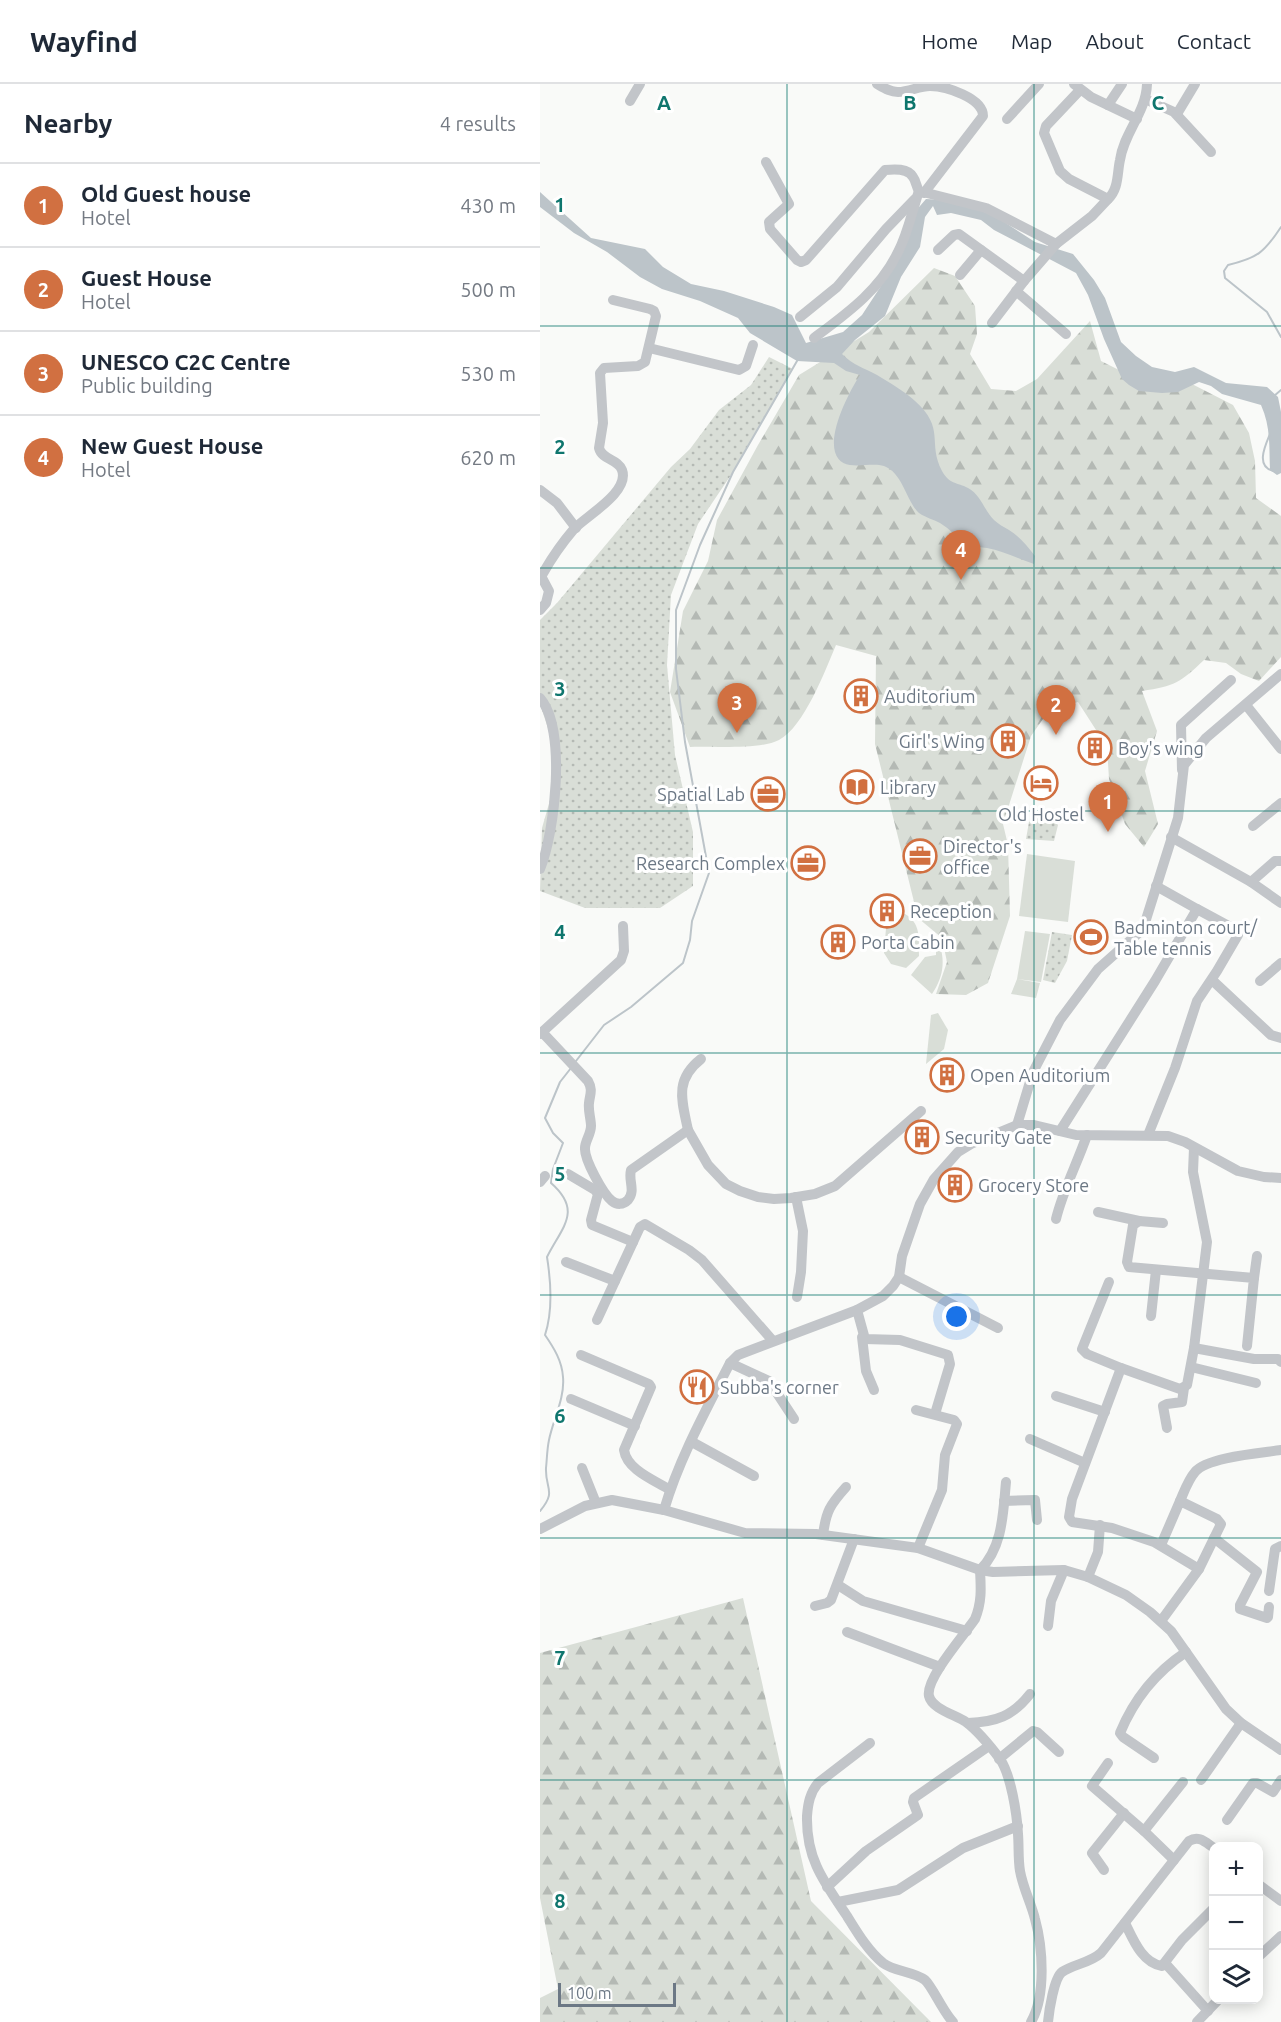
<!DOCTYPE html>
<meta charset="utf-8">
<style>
body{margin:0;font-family:Ubuntu,sans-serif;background:#f6f6f7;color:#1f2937}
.controls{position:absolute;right:18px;bottom:18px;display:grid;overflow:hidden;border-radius:12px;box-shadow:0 3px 15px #0003}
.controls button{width:54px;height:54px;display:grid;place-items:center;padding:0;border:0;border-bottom:2px solid #e0e1e3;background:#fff;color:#1f2937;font:30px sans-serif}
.scale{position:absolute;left:18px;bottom:15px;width:118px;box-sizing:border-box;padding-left:6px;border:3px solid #6c7885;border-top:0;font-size:16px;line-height:21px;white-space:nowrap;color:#6c7885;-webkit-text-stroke:4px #fff;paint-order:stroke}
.you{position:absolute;left:417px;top:1233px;width:21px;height:21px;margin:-15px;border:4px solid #fff;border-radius:50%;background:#1a73e8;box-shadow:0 0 0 9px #1a73e833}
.badge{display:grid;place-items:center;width:39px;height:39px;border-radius:50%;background:#d17041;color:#fff;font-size:20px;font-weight:700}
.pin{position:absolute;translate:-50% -50px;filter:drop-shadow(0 2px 3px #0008)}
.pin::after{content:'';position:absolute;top:32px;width:21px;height:18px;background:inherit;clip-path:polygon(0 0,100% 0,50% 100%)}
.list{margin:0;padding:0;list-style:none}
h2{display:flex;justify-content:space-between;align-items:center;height:78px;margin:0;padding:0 24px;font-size:26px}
h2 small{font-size:20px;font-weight:400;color:#747a83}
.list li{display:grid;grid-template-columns:39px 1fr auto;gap:18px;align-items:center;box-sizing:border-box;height:84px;padding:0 24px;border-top:2px solid #e0e1e3}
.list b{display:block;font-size:22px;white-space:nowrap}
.list p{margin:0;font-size:20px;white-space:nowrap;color:#747a83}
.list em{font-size:20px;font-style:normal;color:#747a83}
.icon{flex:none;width:33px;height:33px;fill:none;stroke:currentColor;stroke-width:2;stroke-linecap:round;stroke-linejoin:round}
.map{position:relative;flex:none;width:741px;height:1938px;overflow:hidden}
header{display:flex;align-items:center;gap:36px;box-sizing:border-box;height:84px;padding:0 30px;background:#fff;border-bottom:2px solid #e0e1e3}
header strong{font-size:28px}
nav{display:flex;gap:33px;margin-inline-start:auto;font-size:21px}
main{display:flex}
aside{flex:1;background:#fff}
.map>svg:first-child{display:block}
</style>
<header>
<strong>Wayfind</strong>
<nav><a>Home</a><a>Map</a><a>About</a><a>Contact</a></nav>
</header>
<main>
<aside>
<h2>Nearby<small>4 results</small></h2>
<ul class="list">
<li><span class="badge">1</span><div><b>Old Guest house</b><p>Hotel</p></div><em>430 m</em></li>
<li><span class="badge">2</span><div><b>Guest House</b><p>Hotel</p></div><em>500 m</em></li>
<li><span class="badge">3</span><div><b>UNESCO C2C Centre</b><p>Public building</p></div><em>530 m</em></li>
<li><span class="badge">4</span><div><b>New Guest House</b><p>Hotel</p></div><em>620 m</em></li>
</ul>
</aside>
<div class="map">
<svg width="741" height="1938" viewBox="0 0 741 1938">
<defs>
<pattern id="grass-dots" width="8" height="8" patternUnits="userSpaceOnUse" patternTransform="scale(1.5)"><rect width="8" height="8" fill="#d9ded7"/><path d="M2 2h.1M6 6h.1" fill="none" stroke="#b4b9b4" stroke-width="1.8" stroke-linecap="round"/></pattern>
<pattern id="forest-firs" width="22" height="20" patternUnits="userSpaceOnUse" patternTransform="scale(1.5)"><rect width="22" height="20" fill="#d9ded7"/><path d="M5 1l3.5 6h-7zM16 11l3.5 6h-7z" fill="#b4b9b4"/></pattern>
</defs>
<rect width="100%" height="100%" fill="#f9faf8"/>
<!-- grass -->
<g fill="url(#grass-dots)">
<polygon points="229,273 253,285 193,388 158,440 131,511 127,581 135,671 153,748 153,802 120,824 45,824 0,807 2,744 20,681 0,620 0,536 17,519 131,383 150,365 179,326 211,301"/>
<polygon points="505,726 518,741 514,757 486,755 489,738"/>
<polygon points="512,848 532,851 527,877 515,899 503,896"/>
</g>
<!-- forest -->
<g fill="url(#forest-firs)">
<path d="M394,184L415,192L435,222L437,250L430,270L451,305L476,307L497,295L550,237L561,277L583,288L650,299L693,321L709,349L715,377L716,414L741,432V573L719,597L701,590L686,579L664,576C640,599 635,602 602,607L617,647L605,687L618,740L604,763L585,740L569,695L567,663L538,618L510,625L491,652L463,740L468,761L470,832L448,899L426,911L396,910L407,878L402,854L378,834L335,660L336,572L296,561C285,587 264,643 239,656C220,666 172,662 150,663L130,608L143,527L168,477L177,436L218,361L259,291L329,248Z"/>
<polygon points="203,1514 271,1817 391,1938 0,1938 0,1914 18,1905 0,1814 0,1569"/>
</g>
<!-- garden -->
<g fill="#d9ded7">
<polygon points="487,770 535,777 528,838 479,832"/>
<path d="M365,830C381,839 379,855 379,872L366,884L351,880L344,869L346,844Z"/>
<polygon points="485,847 510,850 501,898 477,895 500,899 496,914 471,910 477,895"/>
<path d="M396,853C406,872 405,891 392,910L371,891L385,873L396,871Z"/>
<polygon points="398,929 408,946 404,965 386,980 391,931"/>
</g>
<!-- water -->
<path fill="#bcc4c9" d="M0,108L51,154L105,165L123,183L151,200L184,207L234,223L252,231L266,259L303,248L322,231L341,202L374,129L386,115L403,116L435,124L458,134L495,158L533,170L554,196L565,214L581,258L596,272L612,283L635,288L654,283L686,299L727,303L738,313L741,328V389L737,391L730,386C729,363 731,343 721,321L682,310L671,302L659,298L638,308L622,309L599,307L589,301L582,295L564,255L548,211L536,189L454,146L441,136L411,129L397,131L393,122L385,133L380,163L361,193L345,232L315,256L302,270C313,281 324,284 337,291C350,299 364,307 375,317C406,345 387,358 402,387C410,401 417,398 428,404C441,411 444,426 454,436C458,440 464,443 469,446C480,453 487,462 495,472L494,480C479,475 463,467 447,464C441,463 434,463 429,460C418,455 410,445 400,439C393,435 386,434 379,429C366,417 363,389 344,382C329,377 301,390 295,368C289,347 309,308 320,291L306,287L294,279L257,277L210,249L198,234L160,217L122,205L100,193L67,168L34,149L0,123Z"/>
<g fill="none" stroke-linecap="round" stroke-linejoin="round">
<!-- stream -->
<g stroke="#bcc4c9" stroke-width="2">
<path d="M741,143C724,169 717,174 688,181L684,187L685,194L727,228L741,253"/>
<polyline points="734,312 741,306"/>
<path d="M730,350C725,362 715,383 734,387"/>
<polyline points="36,977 64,941 91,923 143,879 150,856 152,837 169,789 145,658 136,585 136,526 160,461 193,388 257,277"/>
<path d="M0,1427C17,1407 5,1405 6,1384C7,1375 7,1365 9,1356C13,1336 25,1314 23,1293C22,1277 14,1264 5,1251C13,1227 11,1198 7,1173C22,1143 43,1127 11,1099L13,1085L23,1059L13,1049L5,1034L20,998L31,984"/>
</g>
<!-- minor -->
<g stroke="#c2c5c9" stroke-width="10">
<path d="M337,0C344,4 350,8 358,8C369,8 379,2 390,2C406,2 443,14 443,32L384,109"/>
<polyline points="534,0 551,13 597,35"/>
<path d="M540,6L506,42L504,49L520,87L529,95L568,115C579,105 577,89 580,76C584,48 606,29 607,0"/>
<polyline points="605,15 634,28 671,68"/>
<polyline points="90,17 100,0"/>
<polyline points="568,21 582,0"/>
<polyline points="637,30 655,0"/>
<polyline points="467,35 499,0"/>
<path d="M226,78L249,120L229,138L230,145L257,176L261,178L266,176L345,86C354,85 368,84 373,93C376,97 376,102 379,107L446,124L516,160L552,132L568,115"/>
<polyline points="398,166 414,151 419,150 484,197"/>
<polyline points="420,191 441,166"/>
<polyline points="476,207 526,250"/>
<polyline points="260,233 297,203 346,145 375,115"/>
<polyline points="452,239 484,197 516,160"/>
<path d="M274,254C306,230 340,206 358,168C368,149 372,127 379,107"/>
<polyline points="109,264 199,286 206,282 213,261"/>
<polyline points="0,406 17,419 36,444"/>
<polyline points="0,490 9,507 6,519 0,526"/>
<path d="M2,491C11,475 22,459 34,445C46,432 90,408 82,386C78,375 62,376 59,364L63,339L60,289L64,284L98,282L105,278L116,232L114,227L110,225L73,216"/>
<path d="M0,614C27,645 15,749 0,785"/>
<polyline points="706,621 741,665"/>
<polyline points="642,686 641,641 691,596"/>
<polyline points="713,742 741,719"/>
<polyline points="631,753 711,798 735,777 741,777"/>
<polyline points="711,798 741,819"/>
<polyline points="616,802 657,825"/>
<polyline points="672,896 731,951 741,954"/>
<polyline points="720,897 741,879"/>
<path d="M2,948L48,997C53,1006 50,1010 49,1019C48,1027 51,1035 51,1042C51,1050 45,1057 45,1064C44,1075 63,1110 72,1117C77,1121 83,1121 88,1116C96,1106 88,1097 91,1086L148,1046L168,1081L186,1100L200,1107L218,1113L234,1115L251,1114L275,1110L295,1102L381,1027"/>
<polyline points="0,950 81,876 84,867 83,842"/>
<polyline points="477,1041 493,988 520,936 558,885 603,845 638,734 644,681 666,654 741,590"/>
<path d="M148,1046C142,1017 134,996 161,975"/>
<polyline points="520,1047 615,897 657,825 694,845 698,851 677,887 657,917 635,984 608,1051"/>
<polyline points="654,1064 653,1088 667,1158 654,1264 647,1301 640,1305 581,1284 532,1415 529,1433 532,1438 572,1444 614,1458 659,1485"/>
<polyline points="28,1090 55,1106 58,1110 51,1136 52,1141 93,1158"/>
<polyline points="0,1098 5,1092"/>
<polyline points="256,1113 263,1147 261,1188 257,1213"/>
<polyline points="558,1128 599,1137"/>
<path d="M516,1135C523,1106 537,1080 547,1051"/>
<polyline points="623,1139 599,1137 593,1141 587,1178 589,1183 714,1194 707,1262"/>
<polyline points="26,1178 75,1197"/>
<polyline points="359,1193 458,1244"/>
<polyline points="714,1194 717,1172"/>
<polyline points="569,1198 542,1265 547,1270 581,1284"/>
<polyline points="317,1226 325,1255 360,1256 408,1271 410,1280 395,1330"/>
<polyline points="611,1232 616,1186"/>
<polyline points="57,1236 100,1143 105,1140 149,1166 162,1176 233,1257"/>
<polyline points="322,1253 326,1287 334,1306"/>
<polyline points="654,1264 714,1275 738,1275 741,1278"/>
<path d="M41,1271L109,1300L111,1303L84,1366C87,1386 114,1396 130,1406"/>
<polyline points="190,1279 229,1297 254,1335"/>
<polyline points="651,1283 716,1299"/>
<polyline points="516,1312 565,1328"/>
<polyline points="31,1315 95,1342"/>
<polyline points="376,1326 414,1336 417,1340 405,1371 402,1406 378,1464"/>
<polyline points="627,1344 623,1322 627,1320 642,1318 644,1304"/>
<polyline points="490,1355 545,1379"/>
<polyline points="152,1358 214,1392"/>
<polyline points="42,1384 56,1419"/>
<path d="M466,1398C463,1429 463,1463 440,1486C441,1504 442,1518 435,1535C425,1550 385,1595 389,1612C392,1625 416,1631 426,1638C438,1647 451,1663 460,1675C471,1691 477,1730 478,1750C479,1763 478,1775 480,1787C483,1804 491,1819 495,1835C503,1864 506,1912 491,1938"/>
<polyline points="464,1417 495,1416 497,1436"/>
<path d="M640,1417C644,1408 648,1396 655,1388C667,1373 722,1369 741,1366"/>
<path d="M124,1426C139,1375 166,1326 190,1279L198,1271L317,1226L343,1212L353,1202L359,1193L362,1172L380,1120L394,1095L418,1068L431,1060L477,1041H494L536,1051L628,1052L645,1058L698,1087L724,1093L741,1094"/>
<polyline points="0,1445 45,1422 72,1416 124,1426 205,1449 276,1450 378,1464 440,1486 453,1488 524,1486 548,1493 586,1511 610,1528 631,1547 686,1625 701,1639 741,1666"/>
<path d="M283,1451C286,1427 290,1421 306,1403"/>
<polyline points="674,1454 717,1488 700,1521 700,1525 727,1534 728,1533 729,1523"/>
<polyline points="621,1461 640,1417 677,1435 681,1440 659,1485 621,1537"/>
<polyline points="548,1493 558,1468 560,1441"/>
<polyline points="298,1501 323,1517 427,1547"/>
<polyline points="729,1507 735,1465 741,1462"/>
<polyline points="275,1522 287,1519 291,1516 314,1455"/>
<polyline points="508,1542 511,1517 524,1486"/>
<polyline points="307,1548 400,1583"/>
<path d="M428,1639C456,1638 473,1632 490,1610"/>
<path d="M330,1659L278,1699C270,1709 268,1719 267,1732C266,1775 284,1798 307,1832C317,1848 328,1867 343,1879C355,1888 373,1887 385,1896C392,1902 403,1928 413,1938"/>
<path d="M614,1674L583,1653L580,1649C594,1615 616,1588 646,1568"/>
<polyline points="459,1675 493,1647 497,1648 519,1668"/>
<polyline points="568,1679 552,1702 604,1747 634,1776"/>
<polyline points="661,1696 701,1639"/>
<polyline points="687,1736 713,1699 717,1699 733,1708 741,1696"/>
<polyline points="604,1747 643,1698"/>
<polyline points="564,1786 552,1769 584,1729"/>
<polyline points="718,1800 741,1817"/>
<polyline points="287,1803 326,1767 378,1731 373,1718 374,1714 449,1662"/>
<polyline points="298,1818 358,1806 423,1764 478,1742"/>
<path d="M585,1839C593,1855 602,1879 622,1882L642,1856L674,1824"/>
<polyline points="718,1873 741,1852"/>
<polyline points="625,1879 668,1927"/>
<path d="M508,1938C509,1927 514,1894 522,1888C534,1880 550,1879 561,1869L649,1757C659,1751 665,1758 674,1764"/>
<polyline points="657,1938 678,1916"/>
</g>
</g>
<!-- grid -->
<path fill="none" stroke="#0f766e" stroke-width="1.5" stroke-opacity="0.55" d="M247,0V1938M494,0V1938M0,242H741M0,484H741M0,727H741M0,969H741M0,1211H741M0,1454H741M0,1696H741"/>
<!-- icons -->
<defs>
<g id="building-ring" transform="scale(1.725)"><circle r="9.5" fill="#fff" stroke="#d17041" stroke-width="1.5"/><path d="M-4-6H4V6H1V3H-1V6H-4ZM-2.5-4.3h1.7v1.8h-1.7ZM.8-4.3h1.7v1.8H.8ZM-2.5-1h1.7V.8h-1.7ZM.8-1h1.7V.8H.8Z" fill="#d17041"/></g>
<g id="hotel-ring" transform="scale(1.725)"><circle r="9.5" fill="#fff" stroke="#d17041" stroke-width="1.5"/><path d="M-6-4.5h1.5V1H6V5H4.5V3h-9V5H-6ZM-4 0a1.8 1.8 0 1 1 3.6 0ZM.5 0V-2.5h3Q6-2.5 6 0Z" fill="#d17041"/></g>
<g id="library-ring" transform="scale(1.725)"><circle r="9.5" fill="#fff" stroke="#d17041" stroke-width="1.5"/><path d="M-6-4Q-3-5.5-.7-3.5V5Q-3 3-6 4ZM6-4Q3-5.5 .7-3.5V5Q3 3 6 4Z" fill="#d17041"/></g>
<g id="office-ring" transform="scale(1.725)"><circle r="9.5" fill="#fff" stroke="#d17041" stroke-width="1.5"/><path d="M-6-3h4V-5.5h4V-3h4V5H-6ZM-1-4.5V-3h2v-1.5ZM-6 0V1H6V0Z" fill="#d17041"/></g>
<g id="stadium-ring" transform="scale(1.725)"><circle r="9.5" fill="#fff" stroke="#d17041" stroke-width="1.5"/><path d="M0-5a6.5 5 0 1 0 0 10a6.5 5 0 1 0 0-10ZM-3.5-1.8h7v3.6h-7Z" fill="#d17041"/></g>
<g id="restaurant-ring" transform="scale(1.725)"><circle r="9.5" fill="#fff" stroke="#d17041" stroke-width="1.5"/><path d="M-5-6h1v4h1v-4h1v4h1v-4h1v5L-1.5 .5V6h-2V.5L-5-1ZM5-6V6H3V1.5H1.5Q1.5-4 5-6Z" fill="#d17041"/></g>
</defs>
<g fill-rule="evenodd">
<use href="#building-ring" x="321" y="612"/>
<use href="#building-ring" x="468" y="657"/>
<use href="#building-ring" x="555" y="664"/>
<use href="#hotel-ring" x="501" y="699"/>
<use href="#library-ring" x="317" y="703"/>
<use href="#office-ring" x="228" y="710"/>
<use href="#office-ring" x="380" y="772"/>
<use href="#office-ring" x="268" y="779"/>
<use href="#building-ring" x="347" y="827"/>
<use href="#stadium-ring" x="551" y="853"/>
<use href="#building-ring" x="298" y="858"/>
<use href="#building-ring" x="407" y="991"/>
<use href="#building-ring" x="382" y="1053"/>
<use href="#building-ring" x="415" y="1101"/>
<use href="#restaurant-ring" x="157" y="1303"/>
</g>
<g text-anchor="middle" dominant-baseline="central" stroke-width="6" stroke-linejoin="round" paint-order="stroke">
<!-- poi labels -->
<g font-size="18" fill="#6c7885" stroke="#fff" text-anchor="start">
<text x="344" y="612">Auditorium</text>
<text x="445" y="657" text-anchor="end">Girl's Wing</text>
<text x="578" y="664">Boy's wing</text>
<text x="340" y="703">Library</text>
<text x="205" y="710" text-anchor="end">Spatial Lab</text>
<text x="501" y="730" text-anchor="middle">Old Hostel</text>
<text x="403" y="762">Director's<tspan x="403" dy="21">office</tspan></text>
<text x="245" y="779" text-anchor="end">Research Complex</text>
<text x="370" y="827">Reception</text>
<text x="574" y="843">Badminton court/<tspan x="574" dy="21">Table tennis</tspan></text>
<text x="321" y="858">Porta Cabin</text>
<text x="430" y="991">Open Auditorium</text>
<text x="405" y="1053">Security Gate</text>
<text x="438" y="1101">Grocery Store</text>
<text x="180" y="1303">Subba's corner</text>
</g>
</g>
<g font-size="20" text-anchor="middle" font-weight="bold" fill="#0f766e" stroke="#fff" stroke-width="6" stroke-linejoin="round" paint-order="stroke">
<text x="124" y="26">A</text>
<text x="370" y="26">B</text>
<text x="618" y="26">C</text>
<text x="20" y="128">1</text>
<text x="20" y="370">2</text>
<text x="20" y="612">3</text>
<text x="20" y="855">4</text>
<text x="20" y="1097">5</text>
<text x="20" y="1339">6</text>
<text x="20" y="1581">7</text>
<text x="20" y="1824">8</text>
</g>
</svg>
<div class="controls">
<button>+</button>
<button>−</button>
<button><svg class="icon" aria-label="layers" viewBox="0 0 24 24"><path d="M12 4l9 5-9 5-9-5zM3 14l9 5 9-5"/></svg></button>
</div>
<div class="scale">100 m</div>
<div class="you"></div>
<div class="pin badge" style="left:568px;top:748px">1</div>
<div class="pin badge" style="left:516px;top:651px">2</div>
<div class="pin badge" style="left:197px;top:649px">3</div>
<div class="pin badge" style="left:421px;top:496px">4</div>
</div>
</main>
